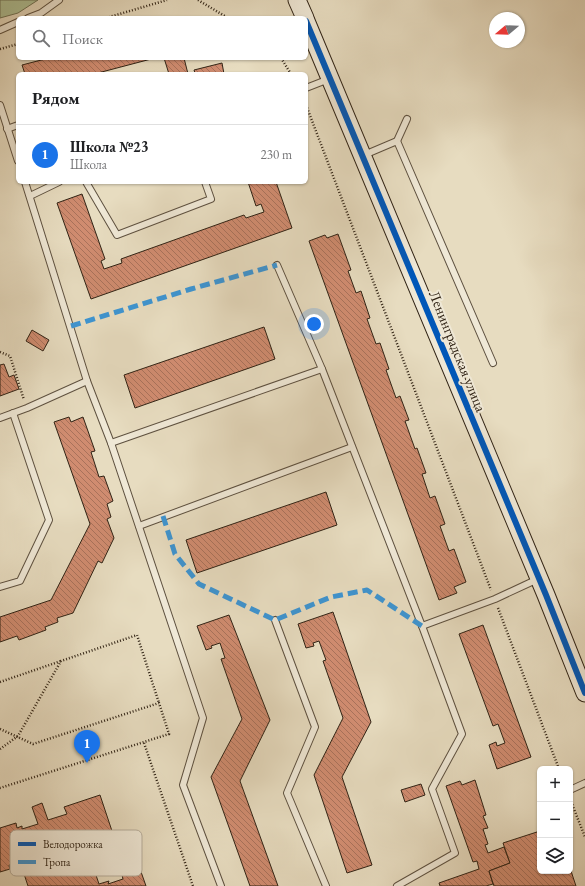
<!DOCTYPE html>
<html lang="ru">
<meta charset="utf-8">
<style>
body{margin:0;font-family:"EB Garamond",serif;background:#f2f2f2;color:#202124}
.controls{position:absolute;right:12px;bottom:12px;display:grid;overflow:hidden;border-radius:6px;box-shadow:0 1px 3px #0004}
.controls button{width:36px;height:36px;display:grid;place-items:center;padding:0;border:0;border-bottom:1px solid #e0e0e0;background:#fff;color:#202124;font:20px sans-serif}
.compass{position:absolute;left:489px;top:12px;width:36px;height:36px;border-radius:50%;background:#fff;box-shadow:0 1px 3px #0004;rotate:251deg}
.you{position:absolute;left:314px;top:324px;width:14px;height:14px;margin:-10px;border:3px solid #fff;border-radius:50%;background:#1a73e8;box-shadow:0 0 0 6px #1a73e833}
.badge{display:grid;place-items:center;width:26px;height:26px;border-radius:50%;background:#1a73e8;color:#fff;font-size:13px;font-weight:700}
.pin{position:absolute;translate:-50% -33px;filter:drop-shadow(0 1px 2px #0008)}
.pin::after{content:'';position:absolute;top:21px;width:14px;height:12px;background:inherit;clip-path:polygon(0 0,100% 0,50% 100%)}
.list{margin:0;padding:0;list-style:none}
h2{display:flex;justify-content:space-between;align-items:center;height:52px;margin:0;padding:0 16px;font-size:17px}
h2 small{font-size:13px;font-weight:400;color:#757577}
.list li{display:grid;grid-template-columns:26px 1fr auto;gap:12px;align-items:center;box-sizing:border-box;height:60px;padding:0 16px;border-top:1px solid #e0e0e0}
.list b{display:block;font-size:15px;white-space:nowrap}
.list p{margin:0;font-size:13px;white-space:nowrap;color:#757577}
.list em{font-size:13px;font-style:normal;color:#757577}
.icon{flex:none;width:22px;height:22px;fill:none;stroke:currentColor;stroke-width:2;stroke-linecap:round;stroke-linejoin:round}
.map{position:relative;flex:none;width:585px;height:886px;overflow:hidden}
.search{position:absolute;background:#fff;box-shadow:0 1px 3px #0004;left:16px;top:16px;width:292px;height:44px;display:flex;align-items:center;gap:10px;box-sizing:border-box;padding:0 14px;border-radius:6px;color:#757577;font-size:15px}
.panel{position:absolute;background:#fff;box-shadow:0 1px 3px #0004;left:16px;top:72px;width:292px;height:112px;border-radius:6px}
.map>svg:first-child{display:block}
</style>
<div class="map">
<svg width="585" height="886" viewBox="0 0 585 886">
<defs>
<pattern id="building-back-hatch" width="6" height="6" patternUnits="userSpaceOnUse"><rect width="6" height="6" fill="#d08c70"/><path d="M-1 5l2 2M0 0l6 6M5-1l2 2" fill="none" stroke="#a9725b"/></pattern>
</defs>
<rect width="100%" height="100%" fill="#e7dcc0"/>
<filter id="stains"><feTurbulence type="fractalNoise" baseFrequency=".005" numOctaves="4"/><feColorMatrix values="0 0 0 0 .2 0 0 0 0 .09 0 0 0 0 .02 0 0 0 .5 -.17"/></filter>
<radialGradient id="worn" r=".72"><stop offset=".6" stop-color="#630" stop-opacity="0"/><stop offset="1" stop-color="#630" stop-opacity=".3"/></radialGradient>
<!-- grass -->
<polygon fill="#afc297" stroke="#707256" points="0,0 38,0 18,13 0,18"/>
<!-- building -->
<g fill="url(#building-back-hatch)" stroke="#302315">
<polygon points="49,58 58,58 58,60 65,58 155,58 94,74 25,74 22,65"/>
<polygon points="164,58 184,58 188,74 169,74"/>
<polygon points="222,63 224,74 189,74 195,73 194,70"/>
<polygon points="248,182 276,182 292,228 91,299 57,203 82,194 105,259 101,261 104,269 122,263 121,259 244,215 246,218 264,212 261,204 256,206"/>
<polygon points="338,234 351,270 348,271 356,293 361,291 370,318 367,319 376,344 380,343 389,369 386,370 396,398 400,396 409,420 405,421 415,449 417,448 426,473 422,474 430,498 435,496 445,524 440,526 449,551 454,549 466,582 454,587 457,593 439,600 309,241 325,235 327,238"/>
<polygon points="264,327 275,359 135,408 124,375"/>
<polygon points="32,330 49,340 43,351 26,341"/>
<polygon points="4,364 9,377 14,375 19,389 0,396 0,365"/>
<polygon points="69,417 71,422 83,417 95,451 91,452 99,477 104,476 113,501 107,504 111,517 107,519 114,538 102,563 98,561 73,613 57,618 58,622 45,627 46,630 19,640 17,636 0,642 0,617 51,600 90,524 54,422"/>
<polygon points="326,492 337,525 197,573 186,540"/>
<polygon points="333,612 371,722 342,777 372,865 347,873 314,775 343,718 323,661 326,660 319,641 313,643 314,646 306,648 298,624"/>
<polygon points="229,615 270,720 240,781 278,886 250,886 211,777 242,719 221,659 225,658 220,643 211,646 212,648 206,650 197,626"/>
<polygon points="483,625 531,757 497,769 489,745 496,742 497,746 505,743 498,724 493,726 459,634"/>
<polygon points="475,780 486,815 483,816 488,828 483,829 488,844 485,845 488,853 504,847 510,863 489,871 493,884 486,886 440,886 439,883 479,869 477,861 473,862 446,786 460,781 462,785"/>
<polygon points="421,784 425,795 405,802 401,790"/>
<polygon points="100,795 113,834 85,843 99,884 109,881 108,884 123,879 122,875 140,869 146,886 28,886 21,865 13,868 11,865 9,865 10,869 0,872 0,828 16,823 17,828 22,826 22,829 38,824 32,807 42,803 48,820 67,814 64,807"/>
<polygon points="540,831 540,871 570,871 570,868 576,886 494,886 489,871 510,863 503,843"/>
</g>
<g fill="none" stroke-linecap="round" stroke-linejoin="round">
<!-- lane casing -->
<g stroke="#5e5140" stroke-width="8">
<g id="lane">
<polyline points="28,18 41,13 59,0"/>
<polyline points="0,30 18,22"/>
<polyline points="306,88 329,79"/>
<polyline points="0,105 18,161"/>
<polyline points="7,129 18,125"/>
<polyline points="397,141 407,119"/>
<polyline points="364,155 397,141 493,363"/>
<polyline points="25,182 87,381 111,443 203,718 183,785 221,886"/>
<polyline points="86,182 117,235 211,199 205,182"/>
<polyline points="30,196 59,182"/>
<polyline points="277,265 322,369 422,626 495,599 538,579"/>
<polyline points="0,418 27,408 87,381"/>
<polyline points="111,443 322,369"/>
<polyline points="139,526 352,447"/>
<polyline points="0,587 20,581 49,520 13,413"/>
<polyline points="275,620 315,727 287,793 326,886"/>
<polyline points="570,790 585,783"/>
<polyline points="397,886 455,853 432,789 462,734 422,626"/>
</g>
</g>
<!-- secondary casing -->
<g stroke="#302315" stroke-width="19">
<g id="secondary">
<polyline points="297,0 305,18"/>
<polyline points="306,21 546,595 585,693"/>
</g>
</g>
<!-- path -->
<g stroke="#302315" stroke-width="2.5" stroke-dasharray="1 2" stroke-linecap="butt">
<polyline points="198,0 228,18"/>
<polyline points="106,18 167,0"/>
<polyline points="0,49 18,44"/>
<polyline points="281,58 291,74"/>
<polyline points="306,105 491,590"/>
<polyline points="0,352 10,356 24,400"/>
<polyline points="498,608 559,769"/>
<polyline points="0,682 61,661"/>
<polyline points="0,729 33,744 159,703 169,734 0,788"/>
<polyline points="144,743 193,886"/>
<polyline points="0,749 18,736 61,661 137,635 159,703"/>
<polyline points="570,799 585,837"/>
</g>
<!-- lane -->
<use href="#lane" stroke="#efe8d6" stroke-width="6"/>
<!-- secondary -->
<use href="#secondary" stroke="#efe8d6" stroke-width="17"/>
<!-- quiet -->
<g stroke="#3d95d3" stroke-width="5" stroke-dasharray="10 5" stroke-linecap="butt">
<polyline points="71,326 191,289 277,265"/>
<polyline points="163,516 175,554 199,584 275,620 331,597 367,590 422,626"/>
</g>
<!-- cycleway casing -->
<g stroke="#efe8d6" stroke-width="8">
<polyline id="cycleway" points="306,21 546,595 585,693"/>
</g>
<!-- cycleway -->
<use href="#cycleway" stroke="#0057b8" stroke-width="6"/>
</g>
<g text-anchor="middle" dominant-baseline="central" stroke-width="4" stroke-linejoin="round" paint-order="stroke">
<!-- street labels -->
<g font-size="15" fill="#302315" stroke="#efe8d6">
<text transform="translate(458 351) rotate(68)">Ленинградская улица</text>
</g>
</g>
<!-- legend -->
<rect x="10" y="830" width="132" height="46" rx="6" fill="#efe8d6" stroke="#b6ad9c" stroke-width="1"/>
<rect x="18" y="842" width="18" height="4" fill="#0057b8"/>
<rect x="18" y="860" width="18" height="4" fill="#3d95d3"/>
<g font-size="11" fill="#302315">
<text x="43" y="848">Велодорожка</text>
<text x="43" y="866">Тропа</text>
</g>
<rect width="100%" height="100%" filter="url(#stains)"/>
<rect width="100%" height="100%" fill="url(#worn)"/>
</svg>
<div class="controls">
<button>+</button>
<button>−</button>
<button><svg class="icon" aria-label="layers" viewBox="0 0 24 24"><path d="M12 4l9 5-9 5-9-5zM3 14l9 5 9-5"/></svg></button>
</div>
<svg class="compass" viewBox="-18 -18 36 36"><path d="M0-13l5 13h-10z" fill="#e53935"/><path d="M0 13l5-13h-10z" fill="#757577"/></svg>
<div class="you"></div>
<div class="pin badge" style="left:87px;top:763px">1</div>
<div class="search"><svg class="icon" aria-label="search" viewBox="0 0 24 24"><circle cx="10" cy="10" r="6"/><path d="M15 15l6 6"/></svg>Поиск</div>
<section class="panel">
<h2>Рядом<small></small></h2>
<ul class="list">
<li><span class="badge">1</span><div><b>Школа №23</b><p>Школа</p></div><em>230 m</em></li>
</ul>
</section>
</div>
